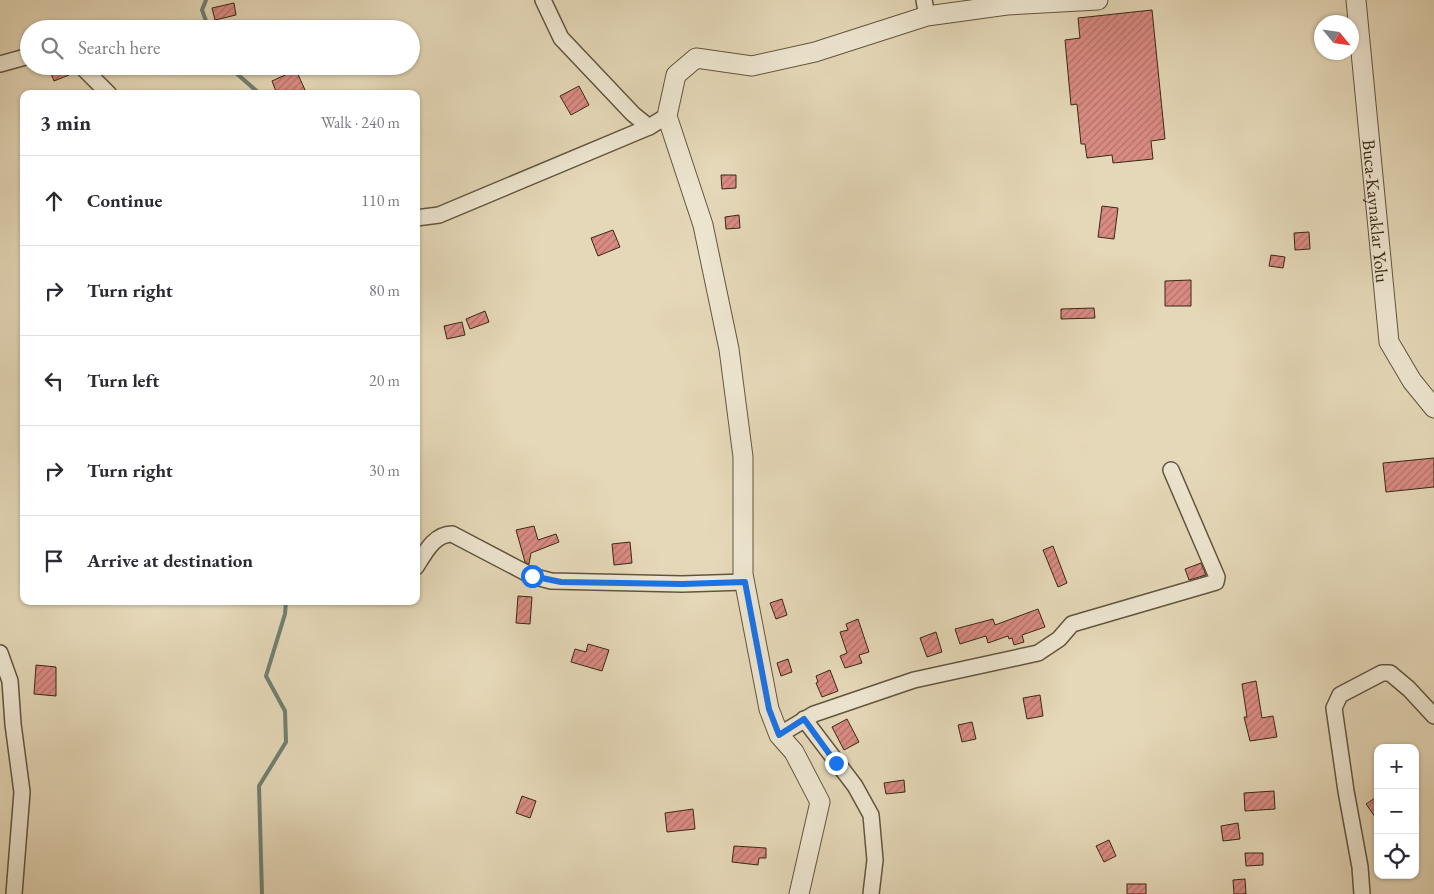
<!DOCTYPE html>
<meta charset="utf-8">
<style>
body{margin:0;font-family:"EB Garamond",serif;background:#f7f7f7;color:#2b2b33}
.controls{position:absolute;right:15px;bottom:15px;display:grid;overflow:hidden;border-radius:10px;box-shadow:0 1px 4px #0004}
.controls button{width:45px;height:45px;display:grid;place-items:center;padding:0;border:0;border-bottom:1px solid #e1e1e2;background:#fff;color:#2b2b33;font:25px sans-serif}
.compass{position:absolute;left:1314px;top:15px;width:45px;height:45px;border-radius:50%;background:#fff;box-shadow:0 1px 4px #0004;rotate:119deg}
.stop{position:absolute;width:15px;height:15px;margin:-11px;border:4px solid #1a73e8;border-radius:50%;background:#fff}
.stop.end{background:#1a73e8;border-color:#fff;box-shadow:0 1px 5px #0008}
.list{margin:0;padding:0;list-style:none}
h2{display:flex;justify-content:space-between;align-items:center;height:65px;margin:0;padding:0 20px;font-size:21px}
h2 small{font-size:16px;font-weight:400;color:#7c7c81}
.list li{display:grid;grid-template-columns:32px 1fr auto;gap:15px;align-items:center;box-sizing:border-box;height:90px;padding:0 20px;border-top:1px solid #e1e1e2}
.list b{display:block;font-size:19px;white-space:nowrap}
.list em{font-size:16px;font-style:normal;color:#7c7c81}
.icon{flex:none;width:28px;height:28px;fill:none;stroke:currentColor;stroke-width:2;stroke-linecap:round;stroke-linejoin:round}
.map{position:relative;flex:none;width:1434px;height:894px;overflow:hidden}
.search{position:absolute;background:#fff;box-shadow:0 1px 4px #0004;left:20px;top:20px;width:400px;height:55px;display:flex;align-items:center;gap:12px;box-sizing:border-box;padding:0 18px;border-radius:28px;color:#7c7c81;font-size:19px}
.panel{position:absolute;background:#fff;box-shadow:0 1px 4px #0004;left:20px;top:90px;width:400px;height:515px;border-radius:10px}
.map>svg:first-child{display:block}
</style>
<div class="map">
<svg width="1434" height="894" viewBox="0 0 1434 894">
<defs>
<pattern id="building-hatch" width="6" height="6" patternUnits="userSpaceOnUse" patternTransform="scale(1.25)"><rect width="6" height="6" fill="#da8b83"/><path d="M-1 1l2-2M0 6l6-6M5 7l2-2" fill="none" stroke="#b2726a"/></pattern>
</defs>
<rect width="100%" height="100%" fill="#e5d8b8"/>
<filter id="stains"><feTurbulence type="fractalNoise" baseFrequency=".004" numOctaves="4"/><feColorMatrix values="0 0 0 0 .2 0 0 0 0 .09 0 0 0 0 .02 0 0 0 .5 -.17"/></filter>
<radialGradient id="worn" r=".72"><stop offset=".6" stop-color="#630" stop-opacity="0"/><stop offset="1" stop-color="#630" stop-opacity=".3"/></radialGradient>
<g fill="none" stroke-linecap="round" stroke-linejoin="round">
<!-- stream -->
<g stroke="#708072" stroke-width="4">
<polyline points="206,0 202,10 209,29"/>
<polyline points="228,66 260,94"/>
<polyline points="262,894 259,786 286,742 285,711 266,676 285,614 286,601"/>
</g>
</g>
<!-- building -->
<g fill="url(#building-hatch)" stroke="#372916">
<polygon points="234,3 236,15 215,20 212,8"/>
<polygon points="1152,10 1165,139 1151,141 1153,159 1113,163 1112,155 1087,158 1085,144 1081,144 1077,104 1071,105 1065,40 1080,38 1078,18"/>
<polygon points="48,66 65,66 69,75 54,81"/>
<polygon points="296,70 305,90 297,94 277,94 272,81"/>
<polygon points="579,86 589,105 571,115 560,96"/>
<polygon points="721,175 736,175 736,188 722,189"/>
<polygon points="1102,206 1118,208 1114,239 1098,237"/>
<polygon points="739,215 740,228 726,229 725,217"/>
<polygon points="613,230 620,247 598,256 591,238"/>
<polygon points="1309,232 1310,249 1295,250 1294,233"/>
<polygon points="1271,255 1285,257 1283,268 1269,266"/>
<polygon points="1191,280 1191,306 1165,306 1165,281"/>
<polygon points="1094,308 1095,318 1061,319 1061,309"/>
<polygon points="485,311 489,322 470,329 466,319"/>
<polygon points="462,322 465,335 447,339 444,326"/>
<polygon points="1434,458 1434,487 1386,492 1383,463"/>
<polygon points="534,526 538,540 556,534 559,542 531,553 529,564 525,562 516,530"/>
<polygon points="630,542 632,563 614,565 612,544"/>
<polygon points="1053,546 1067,583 1058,587 1043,550"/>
<polygon points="1201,563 1206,575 1189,580 1185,569"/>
<polygon points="518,596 532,597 530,624 516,623"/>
<polygon points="782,599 787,615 776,619 770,603"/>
<polygon points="1038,609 1045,627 1022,635 1024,642 1014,645 1012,638 1009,639 1008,636 988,643 986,636 960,644 955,629 993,619 995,625"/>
<polygon points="858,619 869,652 859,655 862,663 845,668 840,656 847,653 840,632 848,630 846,624"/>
<polygon points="936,632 942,652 927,657 920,638"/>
<polygon points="588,644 609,650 602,671 571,662 575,649 586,652"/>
<polygon points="788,659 792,672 781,676 777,663"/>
<polygon points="36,665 56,667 56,696 34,694"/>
<polygon points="830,670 838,691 822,697 816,683 818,682 816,676"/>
<polygon points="1256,681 1262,718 1273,716 1277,737 1250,741 1244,717 1247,717 1242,684"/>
<polygon points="1040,695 1043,716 1027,719 1023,698"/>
<polygon points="847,719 859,742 844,750 832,727"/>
<polygon points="972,722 976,739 962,742 958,725"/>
<polygon points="904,780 905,792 886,794 884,783"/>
<polygon points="1274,791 1275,809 1245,811 1244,793"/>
<polygon points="522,796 536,801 530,818 516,813"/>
<polygon points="1378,796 1378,821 1366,804"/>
<polygon points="693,809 695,829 667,832 665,813"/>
<polygon points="1238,823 1240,839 1223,841 1221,826"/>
<polygon points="1109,840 1116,856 1104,862 1096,846"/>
<polygon points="734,846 766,848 766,858 759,858 758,865 732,862"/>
<polygon points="1245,853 1263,853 1263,865 1246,866"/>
<polygon points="1245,879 1246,894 1234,894 1233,880"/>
<rect x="1127" y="884" width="19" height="10"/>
</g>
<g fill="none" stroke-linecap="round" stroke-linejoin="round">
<!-- minor casing -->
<g stroke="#62553e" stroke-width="18">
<g id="minor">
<polyline points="543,0 561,38 633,114 649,127"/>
<polyline points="924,0 927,16"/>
<polyline points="0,64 29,56"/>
<polyline points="81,66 109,94"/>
<polyline points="416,218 439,215 649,127 667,116"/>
<path d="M416,567C425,553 434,534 452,534L532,576L551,581L682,584L745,582"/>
<polyline points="0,653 10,681 13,724 22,792 14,894"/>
<polyline points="804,719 855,786 871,815 875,860 871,894"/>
<polyline points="779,735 814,714 914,680 1038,653 1059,639 1072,624 1216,582 1217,577 1171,470"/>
<polyline points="1362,894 1360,867 1346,791 1334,708 1340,695 1382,673 1390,673 1409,689 1434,716"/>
</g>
</g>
<!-- tertiary casing -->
<g stroke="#62553e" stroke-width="21">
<g id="tertiary">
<path id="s1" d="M1356,0L1389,342L1412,381L1434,408"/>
<polyline points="799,894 820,802 794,752 779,735 769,709 743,574 743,457 729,349 703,225 667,116 676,75 696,58 752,66 815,52 927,16 1007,5 1098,0"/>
</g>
</g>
<!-- minor -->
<use href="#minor" stroke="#eee6d1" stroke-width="15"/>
<!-- tertiary -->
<use href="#tertiary" stroke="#eee6d1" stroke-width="19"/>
</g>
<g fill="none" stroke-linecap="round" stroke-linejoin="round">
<!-- route -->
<polyline stroke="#1a73e8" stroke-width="6" points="532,576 561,582 682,584 745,582 769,709 779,735 804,719 836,763"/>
</g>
<g text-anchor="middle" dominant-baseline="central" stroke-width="4.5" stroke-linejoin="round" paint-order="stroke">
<!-- street labels -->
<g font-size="18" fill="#372916" stroke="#eee6d1">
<text stroke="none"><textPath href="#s1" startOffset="212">Buca-Kaynaklar Yolu</textPath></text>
</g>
</g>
<rect width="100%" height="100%" filter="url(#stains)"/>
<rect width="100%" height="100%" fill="url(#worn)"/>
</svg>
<div class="controls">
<button>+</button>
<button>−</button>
<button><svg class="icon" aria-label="locate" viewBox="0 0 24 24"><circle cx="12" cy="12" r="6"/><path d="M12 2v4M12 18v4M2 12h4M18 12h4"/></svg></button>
</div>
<svg class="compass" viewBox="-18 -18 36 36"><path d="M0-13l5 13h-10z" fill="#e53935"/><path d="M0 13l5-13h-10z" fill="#7c7c81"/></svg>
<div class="stop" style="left:532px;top:576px"></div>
<div class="stop end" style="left:836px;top:763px"></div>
<div class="search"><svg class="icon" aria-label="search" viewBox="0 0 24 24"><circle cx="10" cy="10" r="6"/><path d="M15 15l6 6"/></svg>Search here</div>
<section class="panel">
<h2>3 min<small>Walk · 240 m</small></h2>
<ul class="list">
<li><svg class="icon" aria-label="ahead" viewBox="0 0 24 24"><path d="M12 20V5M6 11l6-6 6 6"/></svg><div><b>Continue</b></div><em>110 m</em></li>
<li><svg class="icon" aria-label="right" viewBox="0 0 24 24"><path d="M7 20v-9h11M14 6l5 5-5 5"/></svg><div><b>Turn right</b></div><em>80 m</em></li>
<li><svg class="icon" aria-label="left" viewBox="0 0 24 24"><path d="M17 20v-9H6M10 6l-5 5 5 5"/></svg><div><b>Turn left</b></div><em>20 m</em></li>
<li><svg class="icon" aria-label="right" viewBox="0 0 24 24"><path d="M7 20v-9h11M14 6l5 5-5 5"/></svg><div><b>Turn right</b></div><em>30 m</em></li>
<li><svg class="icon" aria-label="arrive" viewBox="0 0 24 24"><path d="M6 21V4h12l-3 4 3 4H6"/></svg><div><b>Arrive at destination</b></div></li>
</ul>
</section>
</div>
